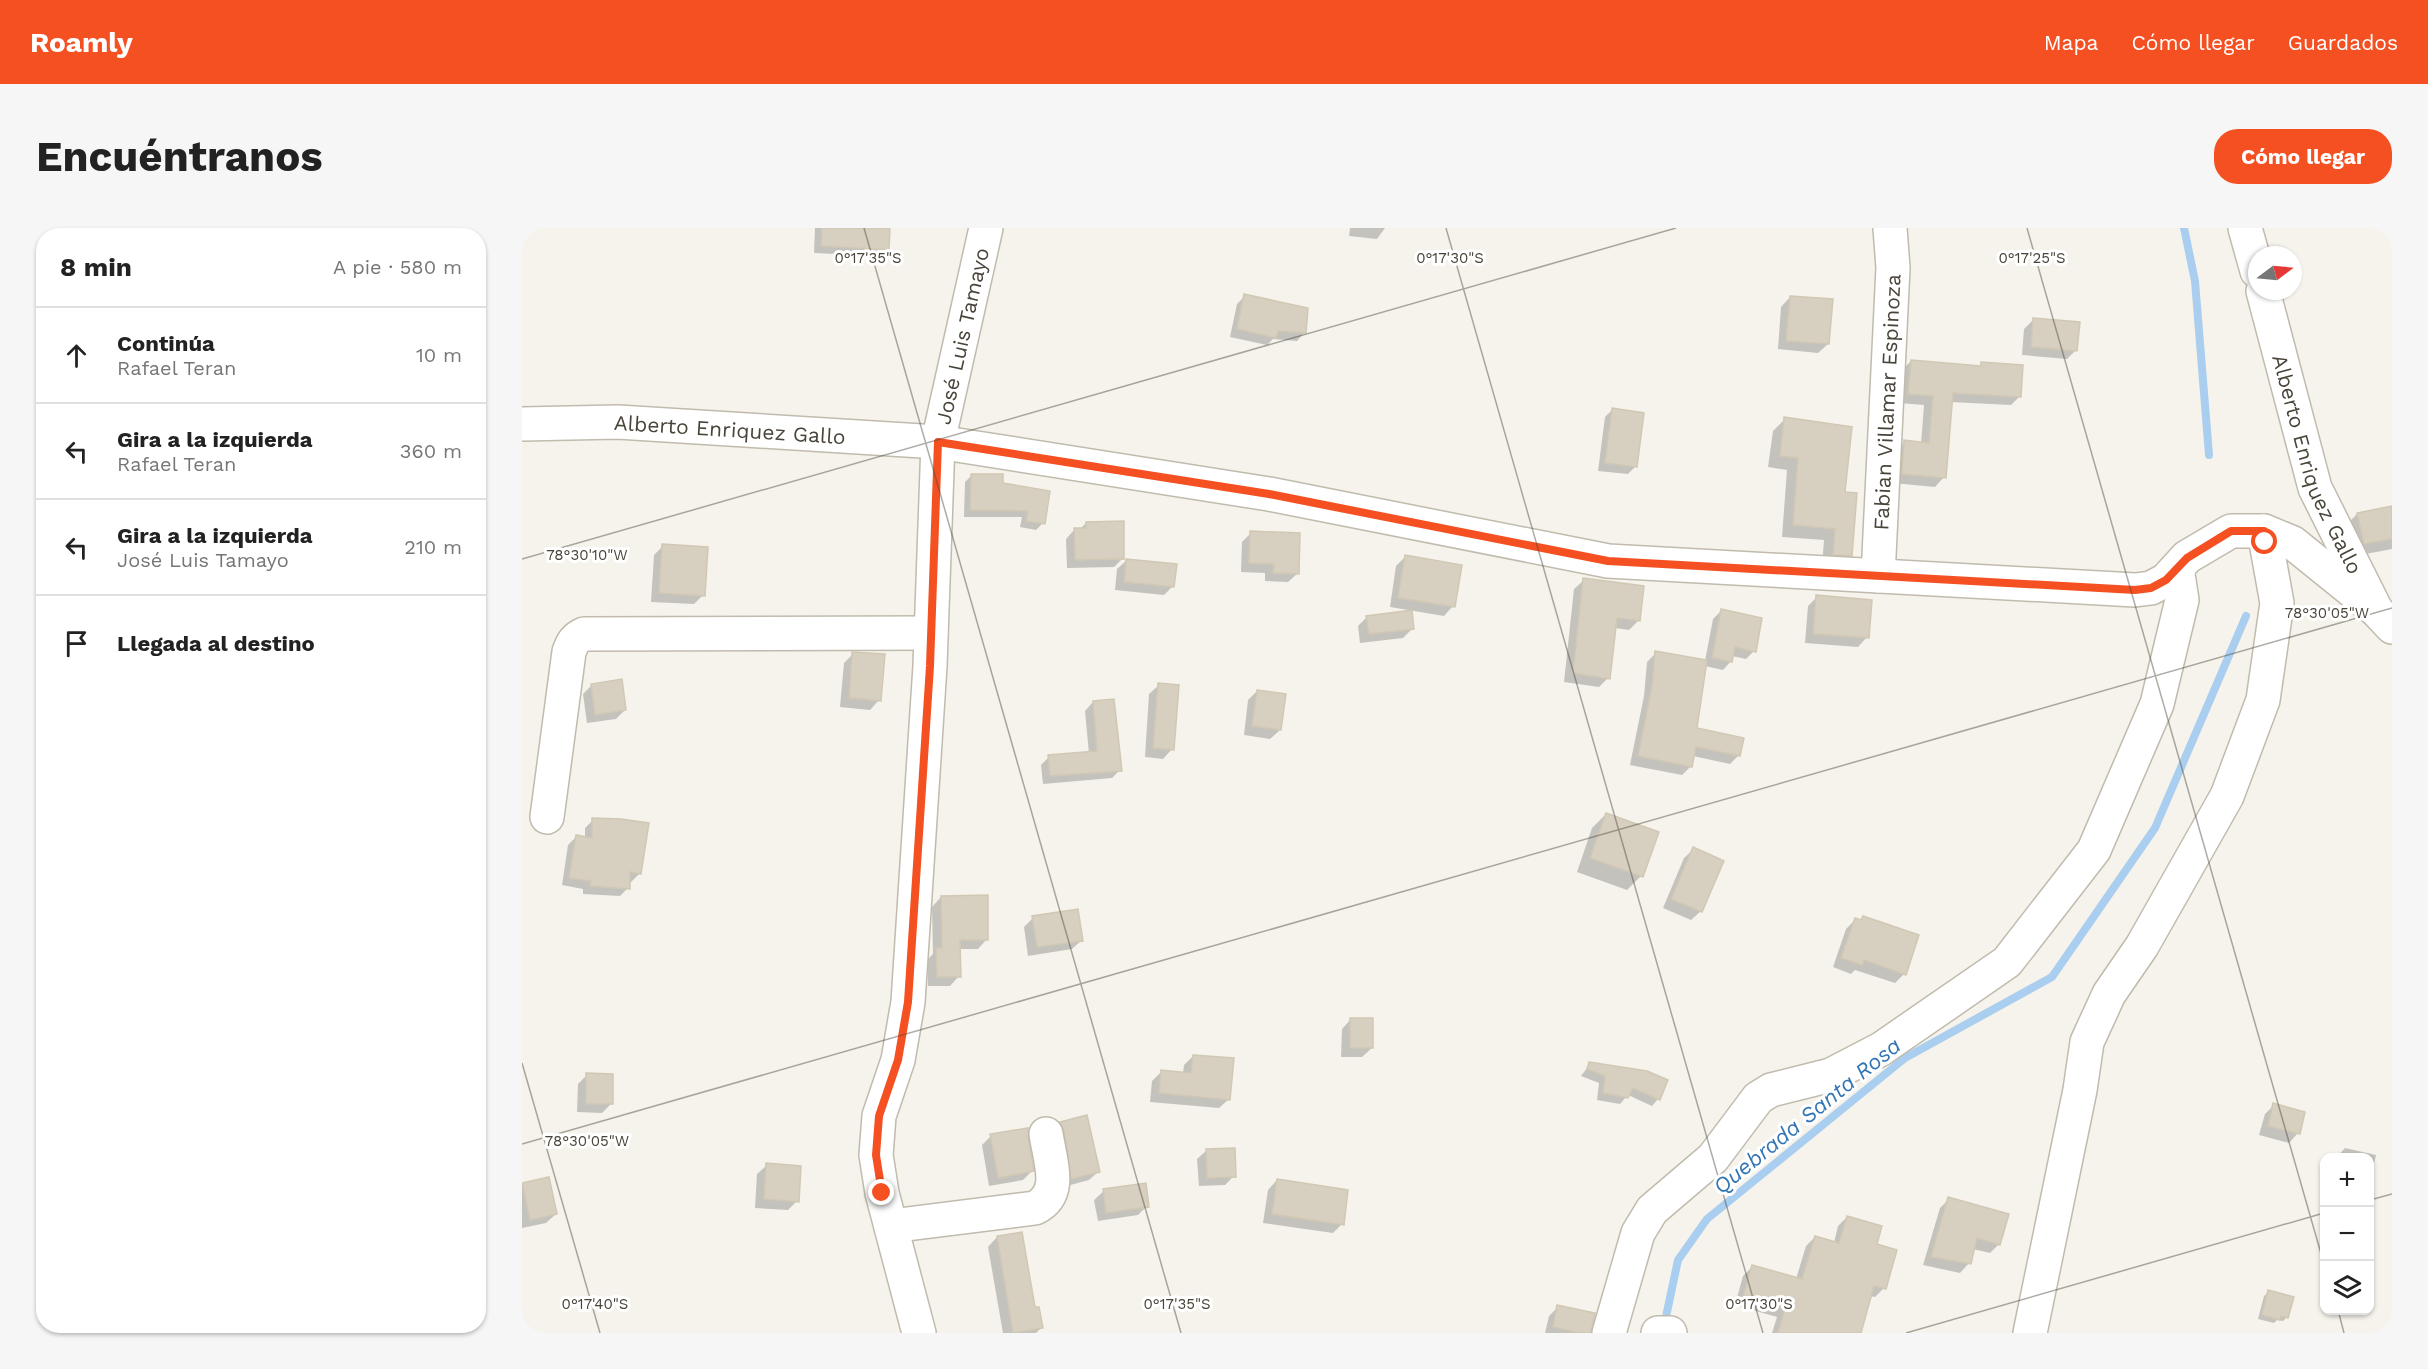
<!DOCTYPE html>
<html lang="es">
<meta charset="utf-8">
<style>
body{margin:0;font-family:"Work Sans",sans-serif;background:#f6f6f6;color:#222}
.controls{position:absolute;right:18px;bottom:18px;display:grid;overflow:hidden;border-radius:12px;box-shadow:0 2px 4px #0004}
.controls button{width:54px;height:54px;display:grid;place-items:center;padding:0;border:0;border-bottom:2px solid #e0e0e0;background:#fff;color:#222;font:30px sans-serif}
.compass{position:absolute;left:1726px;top:18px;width:54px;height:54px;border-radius:50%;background:#fff;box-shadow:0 2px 4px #0004;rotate:74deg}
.stop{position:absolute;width:18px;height:18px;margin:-14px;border:4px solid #f55022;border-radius:50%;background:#fff}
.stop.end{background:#f55022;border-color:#fff;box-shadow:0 2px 6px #0008}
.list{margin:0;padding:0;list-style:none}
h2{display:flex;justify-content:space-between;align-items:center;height:78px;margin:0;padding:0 24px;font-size:26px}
h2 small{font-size:20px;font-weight:400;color:#767676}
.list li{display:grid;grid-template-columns:39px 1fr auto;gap:18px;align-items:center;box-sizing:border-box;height:96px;padding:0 24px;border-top:2px solid #e0e0e0}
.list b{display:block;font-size:22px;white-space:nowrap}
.list p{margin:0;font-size:20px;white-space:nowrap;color:#767676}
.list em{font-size:20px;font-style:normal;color:#767676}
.icon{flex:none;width:33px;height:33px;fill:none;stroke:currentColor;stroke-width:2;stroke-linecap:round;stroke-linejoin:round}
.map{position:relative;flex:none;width:1870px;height:1105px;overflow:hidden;border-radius:24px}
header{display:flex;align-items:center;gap:36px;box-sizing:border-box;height:84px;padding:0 30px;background:#f55022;color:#fff}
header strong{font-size:28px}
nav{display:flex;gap:33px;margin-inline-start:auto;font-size:21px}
.intro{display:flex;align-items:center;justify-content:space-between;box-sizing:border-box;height:144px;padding:0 36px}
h1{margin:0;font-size:42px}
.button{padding:15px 27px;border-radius:24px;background:#f55022;color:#fff;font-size:21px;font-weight:700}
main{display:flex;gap:36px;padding:0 36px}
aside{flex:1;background:#fff;border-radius:24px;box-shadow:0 2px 4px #0004}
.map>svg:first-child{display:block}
</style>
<header>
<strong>Roamly</strong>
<nav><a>Mapa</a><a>Cómo llegar</a><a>Guardados</a></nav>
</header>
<div class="intro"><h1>Encuéntranos</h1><a class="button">Cómo llegar</a></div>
<main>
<aside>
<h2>8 min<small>A pie · 580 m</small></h2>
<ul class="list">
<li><svg class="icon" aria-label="ahead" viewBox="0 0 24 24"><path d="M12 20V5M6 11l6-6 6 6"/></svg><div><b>Continúa</b><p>Rafael Teran</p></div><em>10 m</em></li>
<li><svg class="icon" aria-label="left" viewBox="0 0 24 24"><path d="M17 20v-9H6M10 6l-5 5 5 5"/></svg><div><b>Gira a la izquierda</b><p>Rafael Teran</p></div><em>360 m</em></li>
<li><svg class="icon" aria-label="left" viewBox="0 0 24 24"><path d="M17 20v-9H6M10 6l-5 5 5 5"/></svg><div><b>Gira a la izquierda</b><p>José Luis Tamayo</p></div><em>210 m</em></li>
<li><svg class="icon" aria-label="arrive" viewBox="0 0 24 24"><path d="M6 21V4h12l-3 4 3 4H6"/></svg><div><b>Llegada al destino</b></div></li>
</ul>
</aside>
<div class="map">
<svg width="1870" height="1105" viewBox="0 0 1870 1105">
<rect width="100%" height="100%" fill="#f5f3eb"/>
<!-- shadow -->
<g fill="#0003">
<polygon points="293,0 366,0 365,21 358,28 292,25"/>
<polygon points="828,0 863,0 855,11 827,8"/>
<polygon points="723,68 782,105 775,113 751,111 745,117 708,109 715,76"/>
<polygon points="1268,69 1306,116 1296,125 1256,121 1259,79"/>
<polygon points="1512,91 1554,122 1545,131 1500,127 1502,101"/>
<polygon points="1389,133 1457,139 1460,136 1498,168 1489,177 1428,174 1422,249 1413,259 1371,255 1373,223 1383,214 1399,216 1402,177 1377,175 1380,142"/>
<polygon points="1091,181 1114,238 1106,246 1076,243 1083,189"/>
<polygon points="1263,191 1322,265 1328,327 1317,339 1300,338 1302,312 1260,309 1265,242 1246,239 1251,203"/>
<polygon points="450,247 479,256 521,295 514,302 498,299 500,289 442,289 443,254"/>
<polygon points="1870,280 1870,321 1828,329 1821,300 1835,286"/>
<polygon points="564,295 601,330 592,339 545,340 544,311 553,301 558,301"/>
<polygon points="729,305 776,345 766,354 743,353 743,345 719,344 720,314"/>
<polygon points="141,318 181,367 172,376 129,374 132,327"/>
<polygon points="883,329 931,378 922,388 868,379 874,338"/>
<polygon points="605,332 651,358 642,367 593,362 595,341"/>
<polygon points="1062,352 1117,392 1107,402 1093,400 1086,450 1077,459 1042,454 1052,361"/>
<polygon points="1295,369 1345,409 1336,419 1283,415 1286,378"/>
<polygon points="1199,383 1232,423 1224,431 1210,428 1209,433 1201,442 1183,438 1173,501 1217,527 1208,536 1171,528 1169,538 1160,547 1108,537 1122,468 1125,434 1134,425 1183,433 1191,391"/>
<polygon points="845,389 890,401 881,410 838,415 836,398"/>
<polygon points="331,426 357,472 348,482 318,479 322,435"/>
<polygon points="70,457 103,482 94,491 65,495 61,466"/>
<polygon points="637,457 650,521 641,531 623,529 627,466"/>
<polygon points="735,463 758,502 748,511 722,507 726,472"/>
<polygon points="571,474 598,542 590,550 521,556 519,537 527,529 567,526 563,483"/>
<polygon points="1084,586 1135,605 1119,648 1105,662 1055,644 1070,600"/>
<polygon points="71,592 118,645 109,654 106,653 106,660 98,668 61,666 61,661 40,657 46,617 54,609 63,610 63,600"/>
<polygon points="1172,621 1179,683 1169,692 1141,680 1162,630"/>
<polygon points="419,669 465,711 456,721 437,721 437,748 428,758 406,758 406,731 411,726 410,679"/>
<polygon points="511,690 560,712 550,721 506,728 502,699"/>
<polygon points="1333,692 1382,746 1373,755 1333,742 1329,746 1311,739 1324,701"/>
<polygon points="829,791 850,820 840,829 819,829 820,801"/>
<polygon points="671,828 707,871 697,880 628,874 630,853 639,844 661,845 662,837"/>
<polygon points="1068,836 1136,871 1130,878 1106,867 1098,876 1075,872 1077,855 1059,848"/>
<polygon points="65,847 89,876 80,885 55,884 56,856"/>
<polygon points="1752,877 1776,905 1767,915 1737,907 1743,886"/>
<polygon points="539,895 577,943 567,952 541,959 530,904"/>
<polygon points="469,908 510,943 501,952 467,958 460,917"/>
<polygon points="1823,920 1854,927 1848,954 1848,930 1814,930"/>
<polygon points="685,922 712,948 703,957 677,958 675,931"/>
<polygon points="245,937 275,973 266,982 233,980 235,946"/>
<polygon points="26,951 34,986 24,995 0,1000 0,957"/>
<polygon points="755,952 820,996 811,1005 741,995 746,962"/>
<polygon points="582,963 625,978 616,987 576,993 572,972"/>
<polygon points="1427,971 1477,1016 1468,1025 1451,1021 1447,1035 1438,1045 1401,1037 1418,980"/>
<polygon points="1325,989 1353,1017 1362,1060 1353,1069 1348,1068 1337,1105 1250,1105 1255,1089 1213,1077 1221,1048 1230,1039 1274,1051 1284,1018 1293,1009 1312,1015 1316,998"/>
<polygon points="475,1009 519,1100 514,1105 481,1105 466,1019"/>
<polygon points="1747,1064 1765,1089 1761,1093 1755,1092 1752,1095 1736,1091 1742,1068"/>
<polygon points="1036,1079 1068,1105 1023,1105 1027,1088"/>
</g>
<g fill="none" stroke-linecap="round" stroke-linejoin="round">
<!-- stream -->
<g stroke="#aacef0" stroke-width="8">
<polyline points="1662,0 1673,53 1687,227"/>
<polyline points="1142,1098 1156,1032 1185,991 1383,830 1530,749 1633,600 1724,388"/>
</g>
</g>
<!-- building -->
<g fill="#d7cfc0" stroke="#d1c8b4" stroke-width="1.5">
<polygon points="300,0 368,0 367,22 299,18"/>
<polygon points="722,66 786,80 784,105 756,103 754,110 715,101"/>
<polygon points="1268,68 1311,71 1307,116 1264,113"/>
<polygon points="1511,90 1558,94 1555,123 1509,119"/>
<polygon points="1389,132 1459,138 1459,134 1501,137 1499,169 1431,165 1424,250 1380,246 1382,212 1407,215 1411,168 1386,166"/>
<polygon points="1090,180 1122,185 1115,239 1083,235"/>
<polygon points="1262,189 1330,199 1323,264 1335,265 1330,328 1311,327 1313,301 1271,297 1276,230 1258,228"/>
<polygon points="449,246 481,246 481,255 528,263 523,296 504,293 506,283 448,282"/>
<polygon points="1870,278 1870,311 1842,316 1835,285"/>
<polygon points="602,293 602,331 553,332 552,300 564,300 564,294"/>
<polygon points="728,303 778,305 777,346 751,345 752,336 727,335"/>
<polygon points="140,316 186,319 183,368 137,365"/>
<polygon points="883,327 940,337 933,379 876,370"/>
<polygon points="604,331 655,336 652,359 602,354"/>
<polygon points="1061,350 1122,358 1118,393 1095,390 1088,451 1051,445"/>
<polygon points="1294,367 1350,372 1347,410 1291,406"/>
<polygon points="1199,381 1240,390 1234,424 1213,419 1210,434 1190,430"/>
<polygon points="890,382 892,401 847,406 844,388"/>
<polygon points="1133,423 1185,432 1175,500 1222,510 1218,528 1174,519 1170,539 1116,528 1130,458"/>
<polygon points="330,424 363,426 359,473 327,470"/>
<polygon points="100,451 104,482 73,487 69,456"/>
<polygon points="636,455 657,457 652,522 631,520"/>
<polygon points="735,462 764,466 759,502 730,498"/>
<polygon points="592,471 600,543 528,548 526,527 575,523 571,473"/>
<polygon points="1084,585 1137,604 1121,649 1068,630"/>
<polygon points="70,590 99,591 127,595 119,646 108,644 108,661 68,658 69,653 47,650 54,607 70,610"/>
<polygon points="1171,619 1202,633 1180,684 1149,671"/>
<polygon points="466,667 466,712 438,712 439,749 415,749 414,720 420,720 419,668"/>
<polygon points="556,681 561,713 515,719 510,688"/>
<polygon points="1341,688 1397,707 1384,747 1342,732 1340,737 1319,730 1333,690 1339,692"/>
<rect x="828" y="790" width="23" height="30"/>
<polygon points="671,827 712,830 708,872 637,865 639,842 669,845"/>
<polygon points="1067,834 1125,843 1146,852 1138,872 1111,860 1106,870 1081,865 1083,848 1065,841"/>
<polygon points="64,845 91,846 91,876 64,876"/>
<polygon points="1751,875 1783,884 1778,906 1746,898"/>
<polygon points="565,887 578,944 549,951 542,903 538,894"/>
<polygon points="506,900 506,909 512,943 476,950 468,906"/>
<polygon points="713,920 714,949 685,950 684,921"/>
<polygon points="244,935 279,938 277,974 242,971"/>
<polygon points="27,949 35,986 8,992 0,955"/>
<polygon points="755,951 826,962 822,997 750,986"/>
<polygon points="624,955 627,979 584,985 581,961"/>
<polygon points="1426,969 1487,986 1478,1017 1455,1010 1449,1036 1409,1029"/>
<polygon points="1325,988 1360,998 1355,1016 1375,1022 1364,1061 1352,1058 1339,1105 1256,1105 1263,1080 1221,1068 1230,1037 1280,1051 1293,1008 1317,1015"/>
<polygon points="500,1004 513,1079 517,1079 521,1100 491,1105 475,1008"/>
<polygon points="1746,1062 1772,1069 1766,1090 1759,1088 1758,1092 1740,1087"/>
<polygon points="1035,1077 1073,1085 1069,1105 1058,1105 1031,1099"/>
</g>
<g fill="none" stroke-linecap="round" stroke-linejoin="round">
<!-- minor casing -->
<g stroke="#c1bbad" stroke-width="36">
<g id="minor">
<polyline points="1723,0 1735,43"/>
<path id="s1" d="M1741,63L1793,260L1854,382L1870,399"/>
<path id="s2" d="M0,196L96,194L416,214L747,266L1086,333L1613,362L1629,360L1644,352L1665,329L1709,303H1742L1771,315L1854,382"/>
<path id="s3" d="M1356,348L1371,40L1368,0"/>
<path d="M25,589L47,424C50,415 53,410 62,406L409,405"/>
<path d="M369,998L513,980C542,966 528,933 524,906"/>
<path id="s4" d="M397,1105L360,965L354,927L357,888L376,832L386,774L408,438L416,214L464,0"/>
<polyline points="1087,1105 1116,1005 1130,982 1191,930 1236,870 1249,862 1309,847 1359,821 1485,734 1572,622 1635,476 1660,372 1655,340"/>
<polyline points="1136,1105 1148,1105"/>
<polyline points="1508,1105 1558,862 1565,814 1587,766 1620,718 1705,568 1741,472 1755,375 1742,303"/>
</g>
</g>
<!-- minor -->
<use href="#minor" stroke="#fff" stroke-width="33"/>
</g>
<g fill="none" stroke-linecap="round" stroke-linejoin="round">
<!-- route -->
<polyline stroke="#f55022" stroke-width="8" points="360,965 354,927 357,888 376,832 386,774 408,438 416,214 747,266 1086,333 1613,362 1629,360 1644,352 1665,330 1709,303 1742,303 1743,314"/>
</g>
<!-- ticks -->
<path fill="none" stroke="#494439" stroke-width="1.5" stroke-opacity="0.45" d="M342,0L659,1105M924,0L1241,1105M1505,0L1802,1036M0,331L1154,0M0,835L78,1105M0,916L1870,380M1848,972L1870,966M1816,1082L1822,1105M1384,1105L1802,985"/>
<g text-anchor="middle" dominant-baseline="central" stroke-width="6" stroke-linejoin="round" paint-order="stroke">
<!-- street labels -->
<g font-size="21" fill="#494439" stroke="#fff">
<text stroke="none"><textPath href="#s4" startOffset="1010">José Luis Tamayo</textPath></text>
<text stroke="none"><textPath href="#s3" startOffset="174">Fabian Villamar Espinoza</textPath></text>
<text stroke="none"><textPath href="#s2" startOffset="208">Alberto Enriquez Gallo</textPath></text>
<text stroke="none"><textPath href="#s1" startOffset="182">Alberto Enriquez Gallo</textPath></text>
</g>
<!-- water labels -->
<g font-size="22" font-style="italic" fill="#3375b4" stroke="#fff">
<text transform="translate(1285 888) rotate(-39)">Quebrada Santa Rosa</text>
</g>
</g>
<g font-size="15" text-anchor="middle" fill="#494439" stroke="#fff" stroke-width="6" stroke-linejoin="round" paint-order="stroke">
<text x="346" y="35">0°17'35"S</text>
<text x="928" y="35">0°17'30"S</text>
<text x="1510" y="35">0°17'25"S</text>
<text x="65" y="332">78°30'10"W</text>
<text x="1805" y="390">78°30'05"W</text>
<text x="65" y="918">78°30'05"W</text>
<text x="73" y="1081">0°17'40"S</text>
<text x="655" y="1081">0°17'35"S</text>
<text x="1237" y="1081">0°17'30"S</text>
</g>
</svg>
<div class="controls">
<button>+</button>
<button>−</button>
<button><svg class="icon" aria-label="layers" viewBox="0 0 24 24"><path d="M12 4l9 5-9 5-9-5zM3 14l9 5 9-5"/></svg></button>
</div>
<svg class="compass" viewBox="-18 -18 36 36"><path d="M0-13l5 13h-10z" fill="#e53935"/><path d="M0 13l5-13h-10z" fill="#767676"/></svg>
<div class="stop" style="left:1743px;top:314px"></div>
<div class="stop end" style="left:360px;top:965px"></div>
</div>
</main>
